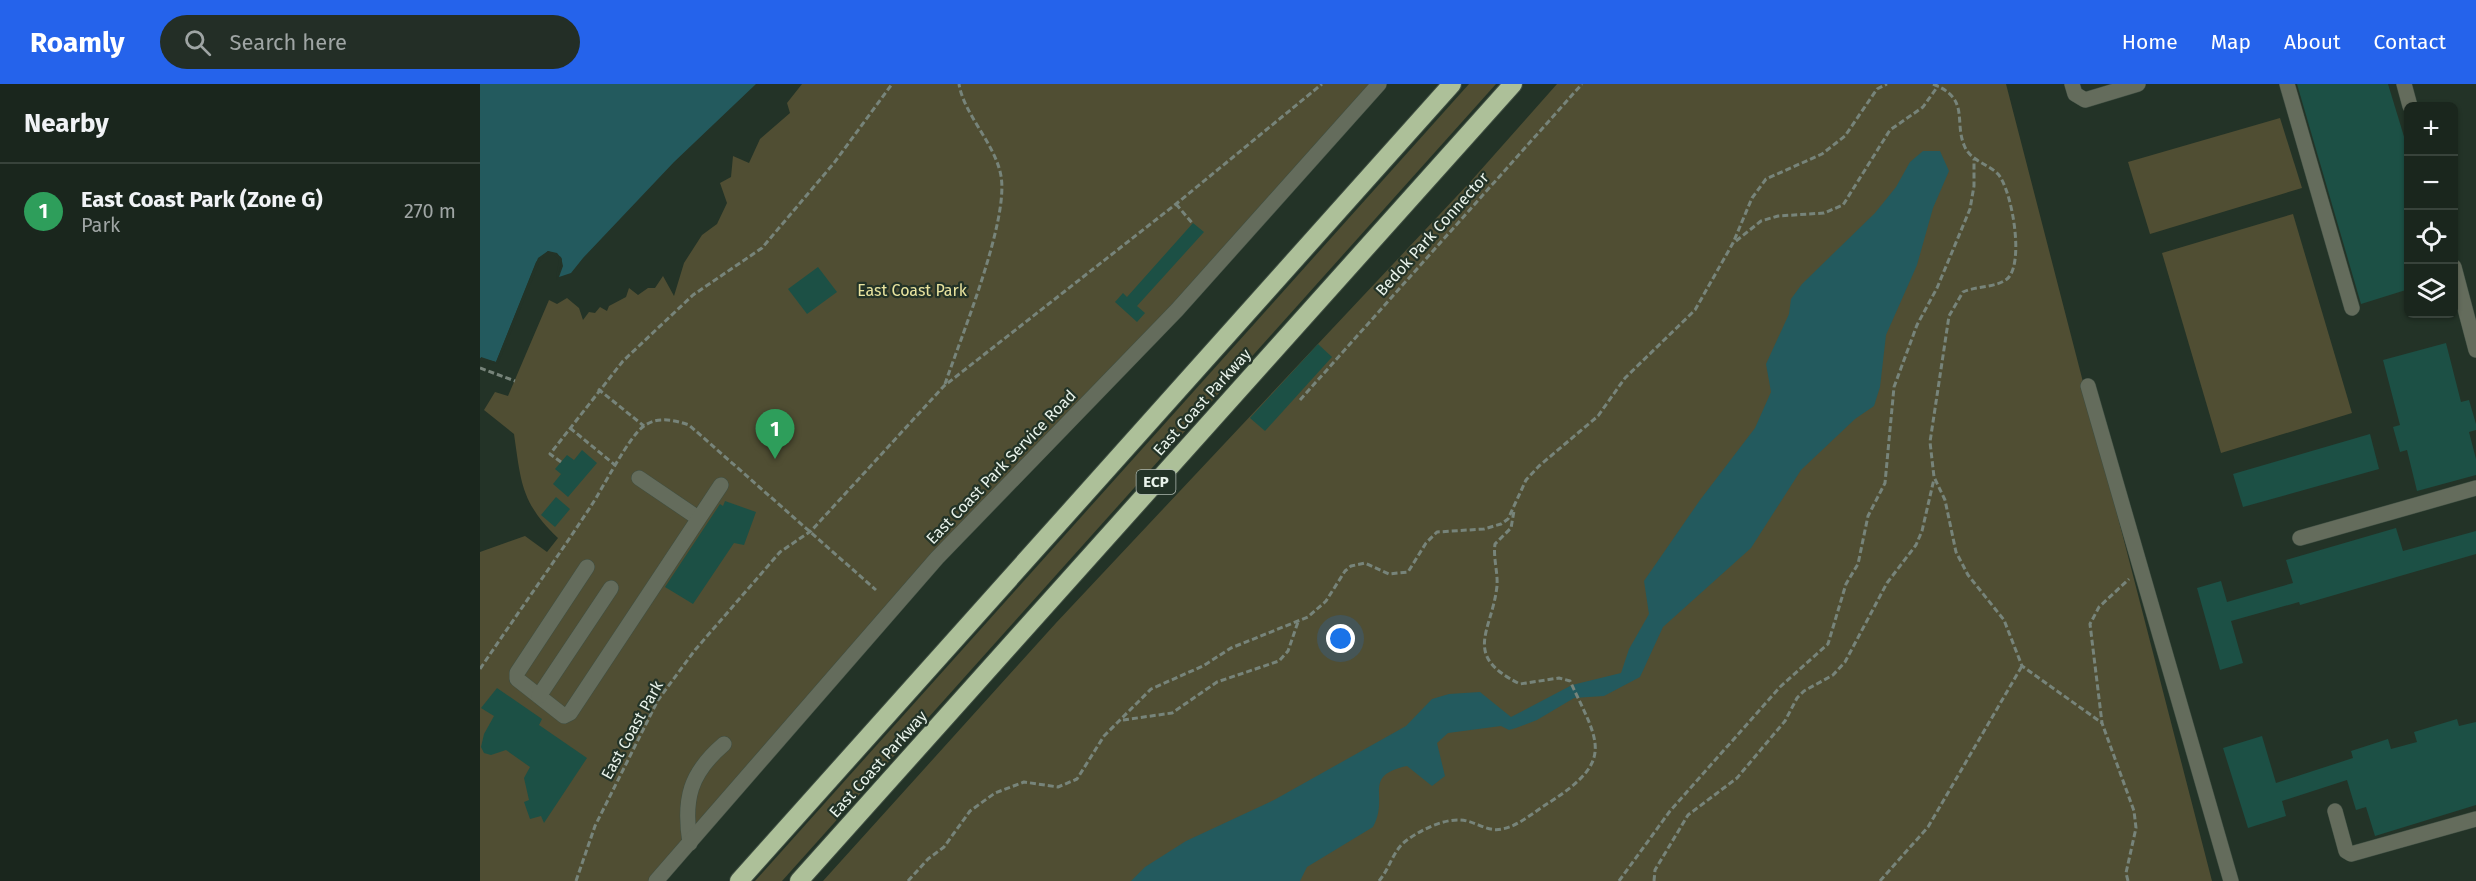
<!DOCTYPE html>
<meta charset="utf-8">
<style>
body{margin:0;font-family:"Fira Sans",sans-serif;background:#232e26;color:#f1f3f6}
.controls{position:absolute;right:18px;top:18px;display:grid;overflow:hidden;border-radius:9px;box-shadow:0 2px 4px #0004}
.controls button{width:54px;height:54px;display:grid;place-items:center;padding:0;border:0;border-bottom:2px solid #38433b;background:#1a261d;color:#f1f3f6;font:30px sans-serif}
.you{position:absolute;left:861px;top:555px;width:21px;height:21px;margin:-15px;border:4px solid #fff;border-radius:50%;background:#1a73e8;box-shadow:0 0 0 9px #1a73e833}
.badge{display:grid;place-items:center;width:39px;height:39px;border-radius:50%;background:#2563eb;color:#fff;font-size:20px;font-weight:700}
.pin{position:absolute;translate:-50% -50px;filter:drop-shadow(0 2px 3px #0008)}
.pin::after{content:'';position:absolute;top:32px;width:21px;height:18px;background:inherit;clip-path:polygon(0 0,100% 0,50% 100%)}
.list{margin:0;padding:0;list-style:none}
h2{display:flex;justify-content:space-between;align-items:center;height:78px;margin:0;padding:0 24px;font-size:26px}
h2 small{font-size:20px;font-weight:400;color:#9fa5a4}
.list li{display:grid;grid-template-columns:39px 1fr auto;gap:18px;align-items:center;box-sizing:border-box;height:96px;padding:0 24px;border-top:2px solid #38433b}
.list b{display:block;font-size:22px;white-space:nowrap}
.list p{margin:0;font-size:20px;white-space:nowrap;color:#9fa5a4}
.list em{font-size:20px;font-style:normal;color:#9fa5a4}
.icon{flex:none;width:33px;height:33px;fill:none;stroke:currentColor;stroke-width:2;stroke-linecap:round;stroke-linejoin:round}
.map{position:relative;flex:none;width:1996px;height:797px;overflow:hidden}
header{display:flex;align-items:center;gap:36px;box-sizing:border-box;height:84px;padding:0 30px;background:#2563eb;color:#fff}
header strong{font-size:28px}
nav{display:flex;gap:33px;margin-inline-start:auto;font-size:21px}
.search{width:420px;height:54px;background:#232e26;display:flex;align-items:center;gap:15px;box-sizing:border-box;padding:0 21px;border-radius:33px;color:#9fa5a4;font-size:22px}
main{display:flex}
aside{flex:1;background:#1a261d}
.map>svg:first-child{display:block}
</style>
<header>
<strong>Roamly</strong>
<div class="search"><svg class="icon" aria-label="search" viewBox="0 0 24 24"><circle cx="10" cy="10" r="6"/><path d="M15 15l6 6"/></svg>Search here</div>
<nav><a>Home</a><a>Map</a><a>About</a><a>Contact</a></nav>
</header>
<main>
<aside>
<h2>Nearby<small></small></h2>
<ul class="list">
<li><span class="badge" style="background:#2e9e5b">1</span><div><b>East Coast Park (Zone G)</b><p>Park</p></div><em>270 m</em></li>
</ul>
</aside>
<div class="map">
<svg width="1996" height="797" viewBox="0 0 1996 797">
<rect width="100%" height="100%" fill="#233327"/>
<!-- green -->
<g fill="#504e33">
<path d="M322,0H894L168,797H0V468L45,452L67,468L78,454C41,419 41,398 34,350L4,326L15,308L28,312L69,216L77,220L87,214L99,224L103,236L109,228L115,229L120,223L127,227L129,222L146,213L149,204L158,211L168,204H175L183,192L194,212L204,179L222,151L237,140L247,119L240,99L251,93L253,72L269,79L280,55L310,29L307,19Z"/>
<polygon points="989,0 1016,0 302,797 275,797"/>
<polygon points="1077,0 1526,0 1732,797 343,797 576,539 991,97"/>
<polygon points="1800,34 1822,104 1670,150 1648,78"/>
<polygon points="1813,130 1872,329 1741,369 1682,169"/>
</g>
<!-- water -->
<g fill="#235a5e">
<polygon points="0,0 276,0 194,78 103,174 91,189 79,193 83,182 81,173 68,167 56,178 16,278 0,274"/>
<path d="M1443,67H1460L1469,87L1453,124L1437,181L1406,251L1400,303L1394,322L1375,335L1321,386L1271,464L1183,543L1160,593L1124,612L1094,614L1057,636L1036,644L1029,646L1021,642L968,649L957,659L965,692L952,702L927,682C881,692 910,712 893,743L827,783L820,797H651L665,783L706,757L794,716L926,642L952,615L969,610L1000,608L1031,633L1092,601L1141,589L1149,565L1169,530L1164,497L1220,416L1275,344L1291,308L1286,280L1309,230L1311,215L1322,200L1395,129L1416,103L1430,78Z"/>
</g>
<!-- pier -->
<polygon fill="#233327" points="68,167 77,169 82,175 77,196 76,193 79,176 74,171 65,171 59,179 18,280 0,277 1,273 16,278 58,174"/>
<!-- building -->
<g fill="#1c5045">
<polygon points="1817,0 1908,0 1929,69 1929,205 1881,220"/>
<polygon points="713,139 724,148 657,222 665,229 657,238 635,218 643,209 647,213"/>
<polygon points="338,183 357,208 327,230 308,205"/>
<polygon points="1966,259 1981,318 1989,316 1996,340 1996,346 1989,348 1996,375 1996,391 1937,407 1927,366 1920,368 1913,343 1920,341 1903,276"/>
<polygon points="838,260 852,273 785,347 770,334"/>
<polygon points="1890,350 1899,385 1763,423 1753,390"/>
<polygon points="102,366 117,379 88,413 73,400 81,390 75,385 87,371 94,376"/>
<polygon points="76,413 90,425 75,443 61,431"/>
<polygon points="245,417 276,428 264,461 254,459 213,520 185,503 240,420 243,422"/>
<polygon points="1916,444 1923,467 1996,447 1996,470 1820,521 1819,518 1751,537 1763,579 1740,586 1717,504 1741,497 1747,518 1813,499 1806,476"/>
<polygon points="17,604 62,635 59,641 107,674 64,739 61,732 50,735 44,718 49,716 44,694 50,683 26,666 11,671 4,669 1,663 4,650 14,632 1,624"/>
<polygon points="1977,635 1979,642 1996,638 1996,721 1895,752 1886,723 1876,726 1867,696 1802,717 1806,732 1768,744 1743,664 1782,652 1796,699 1873,674 1871,667 1908,655 1911,665 1937,658 1934,648"/>
</g>
<g fill="none" stroke-linecap="round" stroke-linejoin="round">
<!-- minor casing -->
<g stroke="#3f4e42" stroke-width="16">
<g id="minor">
<polyline points="1592,0 1595,10 1605,16 1658,0"/>
<polyline points="1807,0 1872,224"/>
<polyline points="1924,0 1930,22"/>
<polyline points="1974,183 1996,266"/>
<polyline points="1608,302 1751,797"/>
<polyline points="159,394 218,434"/>
<polyline points="1820,454 1996,404"/>
<polyline points="107,483 37,589 37,595 84,632 90,629 241,401"/>
<polyline points="59,612 131,504"/>
<polyline points="1855,727 1866,767 1871,770 1996,735"/>
<path d="M210,759C203,715 210,689 244,660"/>
<polyline points="176,797 457,474 697,226 899,0"/>
</g>
</g>
<!-- highway casing -->
<g stroke="#3f4e42" stroke-width="20">
<g id="highway">
<polyline points="259,797 972,0"/>
<polyline points="319,797 1033,0"/>
</g>
</g>
<!-- path -->
<g stroke="#77847a" stroke-width="3" stroke-dasharray="6 3" stroke-linecap="butt">
<path d="M1453,0C1490,15 1474,36 1484,61C1490,77 1507,79 1518,90C1532,106 1545,180 1527,195C1515,204 1496,202 1483,208L1469,232L1450,358L1454,393L1465,416L1476,468L1488,491L1524,536L1542,582L1622,639"/>
<polyline points="696,120 713,140"/>
<polyline points="1256,157 1281,137 1298,132 1344,129 1363,121 1410,46 1443,23 1458,2"/>
<polyline points="0,284 35,297"/>
<path d="M465,300C481,253 529,137 521,92C515,59 484,31 479,0"/>
<polyline points="118,305 164,342"/>
<polyline points="820,316 1102,0"/>
<polyline points="90,344 135,381"/>
<polyline points="81,378 70,370 143,277 213,211 282,164 354,79 412,0"/>
<path d="M0,585C37,530 75,477 111,422C123,404 149,352 164,342C178,332 194,336 209,341L396,506"/>
<polyline points="643,636 692,629 737,598 799,577 808,567 818,538"/>
<polyline points="96,797 115,742 178,616 215,566 300,468 331,447 464,302 696,120 842,0"/>
<polyline points="428,797 448,775 464,763 490,727 515,709 544,698 578,703 597,695 624,652 671,605 723,582 751,564 828,533 846,517 865,487 871,482 885,479 909,490 928,488 946,459 957,448 1004,445 1021,440 1028,435 1046,396 1059,382 1118,332 1145,294 1215,226 1253,159 1272,114 1286,95 1342,70 1365,52 1397,5 1407,0"/>
<path d="M899,797C910,784 913,766 927,756C942,745 969,732 987,737C999,740 1009,748 1022,745C1039,742 1055,727 1070,718C1135,676 1119,659 1090,597L1079,594L1040,600C981,571 1012,548 1017,502C1018,488 1013,474 1015,460L1031,444L1034,427"/>
<polyline points="1139,797 1190,727 1300,603 1348,560 1366,500 1378,480 1388,432 1405,399 1414,303 1437,241 1457,204 1490,125 1494,102 1494,75"/>
<polyline points="1174,797 1175,786 1208,731 1257,694 1305,637 1317,614 1324,607 1353,591 1365,578 1407,499 1436,461 1442,447 1454,395"/>
<polyline points="1400,797 1448,743 1542,582"/>
<polyline points="1648,797 1646,789 1656,744 1654,727 1622,639 1610,540 1619,523 1649,495"/>
</g>
<!-- minor -->
<use href="#minor" stroke="#646c5c" stroke-width="15"/>
<!-- highway -->
<use href="#highway" stroke="#adc099" stroke-width="18"/>
</g>
<g text-anchor="middle" dominant-baseline="central" stroke-width="4.5" stroke-linejoin="round" paint-order="stroke">
<!-- shield labels -->
<rect fill="#233327" stroke="#aeb9b0" stroke-width="1.5" x="656.5" y="386" width="39" height="24" rx="4.5"/>
<g font-size="15" font-weight="bold" fill="#e9f3eb">
<text x="676" y="398">ECP</text>
</g>
<!-- street labels -->
<g font-size="16" fill="#e9f3eb" stroke="#233327">
<text transform="translate(952 150) rotate(-48)">Bedok Park Connector</text>
<text transform="translate(722 318) rotate(-48)">East Coast Parkway</text>
<text transform="translate(521 383) rotate(-46)">East Coast Park Service Road</text>
<text transform="translate(152 646) rotate(-61)">East Coast Park</text>
<text transform="translate(398 680) rotate(-48)">East Coast Parkway</text>
</g>
<!-- park labels -->
<g font-size="16" fill="#e9e49f" stroke="#233327">
<text x="432" y="206">East Coast Park</text>
</g>
</g>
</svg>
<div class="controls">
<button>+</button>
<button>−</button>
<button><svg class="icon" aria-label="locate" viewBox="0 0 24 24"><circle cx="12" cy="12" r="6"/><path d="M12 2v4M12 18v4M2 12h4M18 12h4"/></svg></button>
<button><svg class="icon" aria-label="layers" viewBox="0 0 24 24"><path d="M12 4l9 5-9 5-9-5zM3 14l9 5 9-5"/></svg></button>
</div>
<div class="you"></div>
<div class="pin badge" style="left:295px;top:375px;background:#2e9e5b">1</div>
</div>
</main>
